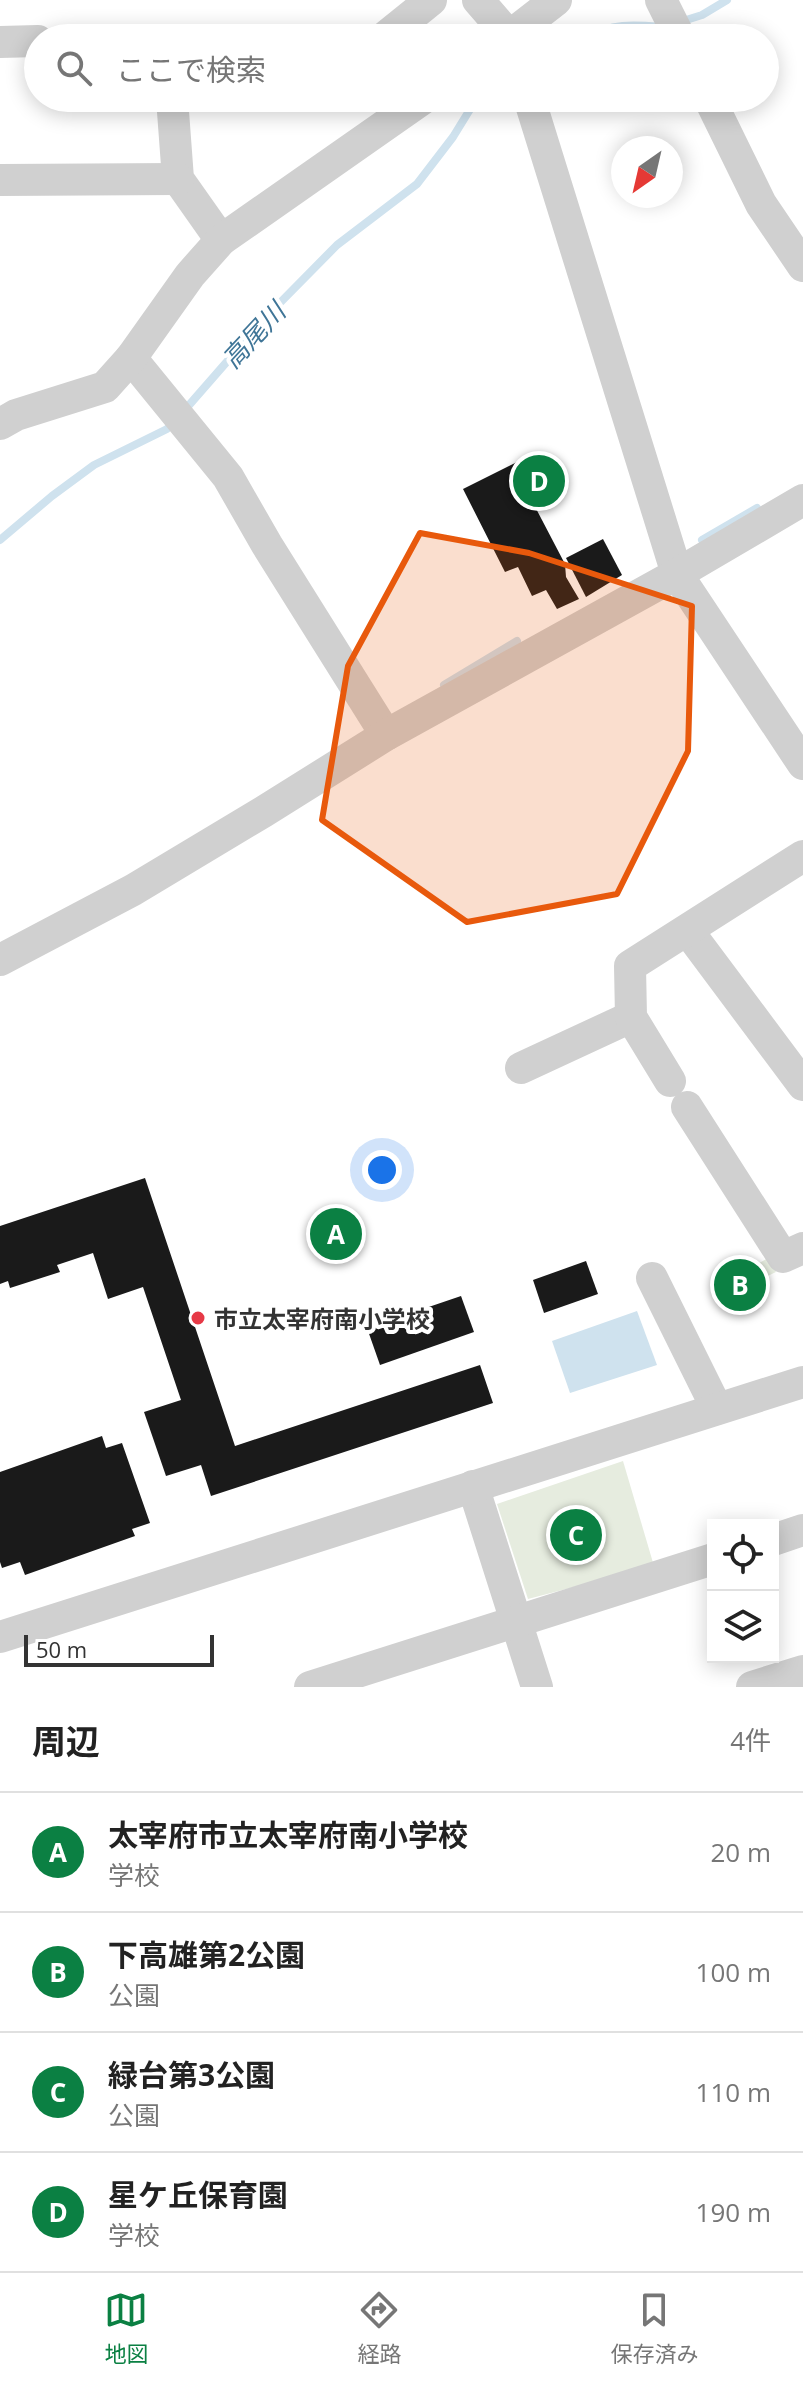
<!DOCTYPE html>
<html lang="ja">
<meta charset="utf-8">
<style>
body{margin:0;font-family:"Open Sans","Noto Sans JP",sans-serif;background:#f2f2f2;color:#222}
.controls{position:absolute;right:24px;bottom:24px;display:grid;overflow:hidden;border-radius:0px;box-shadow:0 4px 20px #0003}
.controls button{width:72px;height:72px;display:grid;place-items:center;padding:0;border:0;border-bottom:2px solid #e0e0e0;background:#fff;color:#222;font:40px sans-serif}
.compass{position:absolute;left:611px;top:136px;width:72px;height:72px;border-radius:50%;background:#fff;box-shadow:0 4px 20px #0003;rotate:214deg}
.scale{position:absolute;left:24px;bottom:20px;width:190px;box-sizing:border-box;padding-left:8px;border:4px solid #333;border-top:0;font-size:22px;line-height:28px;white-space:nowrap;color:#333;-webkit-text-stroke:6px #fff;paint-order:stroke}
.you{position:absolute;left:382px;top:1170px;width:28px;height:28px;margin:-20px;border:6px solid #fff;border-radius:50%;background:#1a73e8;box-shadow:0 0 0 12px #1a73e833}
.badge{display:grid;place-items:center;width:52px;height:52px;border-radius:50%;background:#0b8043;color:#fff;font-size:26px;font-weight:700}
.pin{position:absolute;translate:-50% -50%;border:4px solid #fff;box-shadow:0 2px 8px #0006}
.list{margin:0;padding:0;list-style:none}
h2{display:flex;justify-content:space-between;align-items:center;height:104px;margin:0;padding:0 32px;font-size:34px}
h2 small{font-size:26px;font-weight:400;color:#767676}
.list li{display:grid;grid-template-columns:52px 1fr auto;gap:24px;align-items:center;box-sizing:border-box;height:120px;padding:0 32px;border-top:2px solid #e0e0e0}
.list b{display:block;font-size:30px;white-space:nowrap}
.list p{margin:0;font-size:26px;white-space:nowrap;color:#767676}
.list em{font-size:26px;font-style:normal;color:#767676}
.icon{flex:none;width:44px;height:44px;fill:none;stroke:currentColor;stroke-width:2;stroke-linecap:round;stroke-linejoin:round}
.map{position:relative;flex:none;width:803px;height:1687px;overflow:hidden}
.search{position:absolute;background:#fff;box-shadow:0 4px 20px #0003;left:24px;right:24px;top:24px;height:88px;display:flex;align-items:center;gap:20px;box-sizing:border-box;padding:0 28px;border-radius:44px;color:#767676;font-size:30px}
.sheet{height:584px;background:#fff}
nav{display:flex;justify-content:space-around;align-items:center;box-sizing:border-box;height:112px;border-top:2px solid #e0e0e0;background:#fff;font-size:22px;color:#767676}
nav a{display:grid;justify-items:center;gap:4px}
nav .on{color:#0b8043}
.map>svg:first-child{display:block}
</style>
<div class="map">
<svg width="803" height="1687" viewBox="0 0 803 1687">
<rect width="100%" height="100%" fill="#fff"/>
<!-- green -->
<g fill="#e6ecdf">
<polygon points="768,1258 776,1272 757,1281 762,1293 725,1309 715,1289"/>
<polygon points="623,1461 654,1566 528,1599 497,1504"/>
</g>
<!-- water -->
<polygon fill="#cfe2ee" points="637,1311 657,1365 570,1393 552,1341"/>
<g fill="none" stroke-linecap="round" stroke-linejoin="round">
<!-- stream -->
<g stroke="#cfe2ee" stroke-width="8">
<polyline points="683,21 702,15 727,0"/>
<path d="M588,38C611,22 637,25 664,27"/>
<polyline points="183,412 265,318 337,245 417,184 453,137 477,98"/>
<polyline points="0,540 52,496 94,465 167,429 173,422"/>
<polyline points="702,540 757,508"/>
<polyline points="444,685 517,641"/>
</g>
</g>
<!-- building -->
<g fill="#1a1a1a">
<polygon points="521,460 534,478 539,477 546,492 531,499 565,564 566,577 579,599 557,609 546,590 532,596 518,567 505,572 463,489"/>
<polygon points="603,539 622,575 586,597 566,558"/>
<polygon points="145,1178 235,1446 480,1365 493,1403 211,1496 201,1465 166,1476 144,1412 181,1400 143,1287 108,1299 93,1253 57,1265 60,1272 10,1288 8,1281 0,1284 0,1226"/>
<polygon points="586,1261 598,1294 544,1313 533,1280"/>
<polygon points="461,1296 474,1332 380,1365 367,1328"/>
<polygon points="102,1436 106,1448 122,1443 150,1523 132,1529 135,1536 25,1575 20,1562 2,1568 0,1562 0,1472"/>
</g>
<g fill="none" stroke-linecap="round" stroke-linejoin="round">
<!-- minor -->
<g stroke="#d0d0d0" stroke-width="32">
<polyline points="478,0 511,38"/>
<polyline points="661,0 680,38"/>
<polyline points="384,38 431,0"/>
<polyline points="507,38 556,0"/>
<polyline points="0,42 38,41"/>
<polyline points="172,98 178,179 221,240"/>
<polyline points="529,98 677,574 803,764"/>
<polyline points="709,98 761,204 803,266"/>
<polyline points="0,180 178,179"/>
<polyline points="131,358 228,477 267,545 386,735"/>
<polyline points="0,424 16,415 105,387 131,358 190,275 221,240 424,98"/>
<polyline points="688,931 803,1085"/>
<polyline points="0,960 133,890 263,812 386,735 677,574 803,500"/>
<polyline points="521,1068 631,1017"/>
<polyline points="670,1081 631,1017 630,966 803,856"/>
<polyline points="687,1107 783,1257 803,1248"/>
<polyline points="652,1278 717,1409"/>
<polyline points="473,1486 537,1687"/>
<polyline points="773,1540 803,1530"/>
<polyline points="0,1637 803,1382"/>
<polyline points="310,1687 713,1559"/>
<polyline points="752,1687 803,1671"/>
</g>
</g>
<!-- marked area -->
<path fill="#e8590c" fill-opacity="0.2" stroke="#e8590c" stroke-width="6" stroke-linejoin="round" d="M420,533L529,553L692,606L688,751L617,894L467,922L322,820L348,666Z"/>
<!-- markers -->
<circle fill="#e63946" stroke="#fff" stroke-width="3" cx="198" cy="1318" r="8"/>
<g text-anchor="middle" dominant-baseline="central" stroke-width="8" stroke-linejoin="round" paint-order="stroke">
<!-- poi labels -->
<g font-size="24" font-weight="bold" fill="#333" stroke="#fff" text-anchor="start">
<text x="214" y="1318">市立太宰府南小学校</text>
</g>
<!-- water labels -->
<g font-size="26" font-style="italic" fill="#3f7597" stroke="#fff">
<text transform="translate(253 335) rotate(-47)">高尾川</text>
</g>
</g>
</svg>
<div class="controls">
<button><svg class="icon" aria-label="locate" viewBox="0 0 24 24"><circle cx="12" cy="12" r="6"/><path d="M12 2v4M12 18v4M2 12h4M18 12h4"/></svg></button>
<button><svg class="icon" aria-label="layers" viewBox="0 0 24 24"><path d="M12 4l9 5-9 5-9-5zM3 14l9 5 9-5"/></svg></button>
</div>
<svg class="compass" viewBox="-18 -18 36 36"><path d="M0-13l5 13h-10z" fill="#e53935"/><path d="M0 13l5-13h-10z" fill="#767676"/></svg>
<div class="scale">50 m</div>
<div class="you"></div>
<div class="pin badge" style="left:336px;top:1234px">A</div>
<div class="pin badge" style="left:740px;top:1285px">B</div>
<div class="pin badge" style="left:576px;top:1535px">C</div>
<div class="pin badge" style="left:539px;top:481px">D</div>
<div class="search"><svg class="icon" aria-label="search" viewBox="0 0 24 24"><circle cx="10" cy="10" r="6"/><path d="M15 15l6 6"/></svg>ここで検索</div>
</div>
<section class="sheet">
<h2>周辺<small>4件</small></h2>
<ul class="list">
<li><span class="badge">A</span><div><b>太宰府市立太宰府南小学校</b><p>学校</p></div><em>20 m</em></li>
<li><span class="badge">B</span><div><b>下高雄第2公園</b><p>公園</p></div><em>100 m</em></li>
<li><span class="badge">C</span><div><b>緑台第3公園</b><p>公園</p></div><em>110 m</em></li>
<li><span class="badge">D</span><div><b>星ケ丘保育園</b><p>学校</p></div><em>190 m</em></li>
</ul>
</section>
<nav>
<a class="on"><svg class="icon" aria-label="map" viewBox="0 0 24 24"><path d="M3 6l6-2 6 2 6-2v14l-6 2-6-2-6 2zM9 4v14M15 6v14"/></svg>地図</a>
<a><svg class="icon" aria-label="directions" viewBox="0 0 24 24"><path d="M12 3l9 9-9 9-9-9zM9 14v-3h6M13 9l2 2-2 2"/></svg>経路</a>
<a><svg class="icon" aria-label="saved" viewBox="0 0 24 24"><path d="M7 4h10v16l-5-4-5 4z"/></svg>保存済み</a>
</nav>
